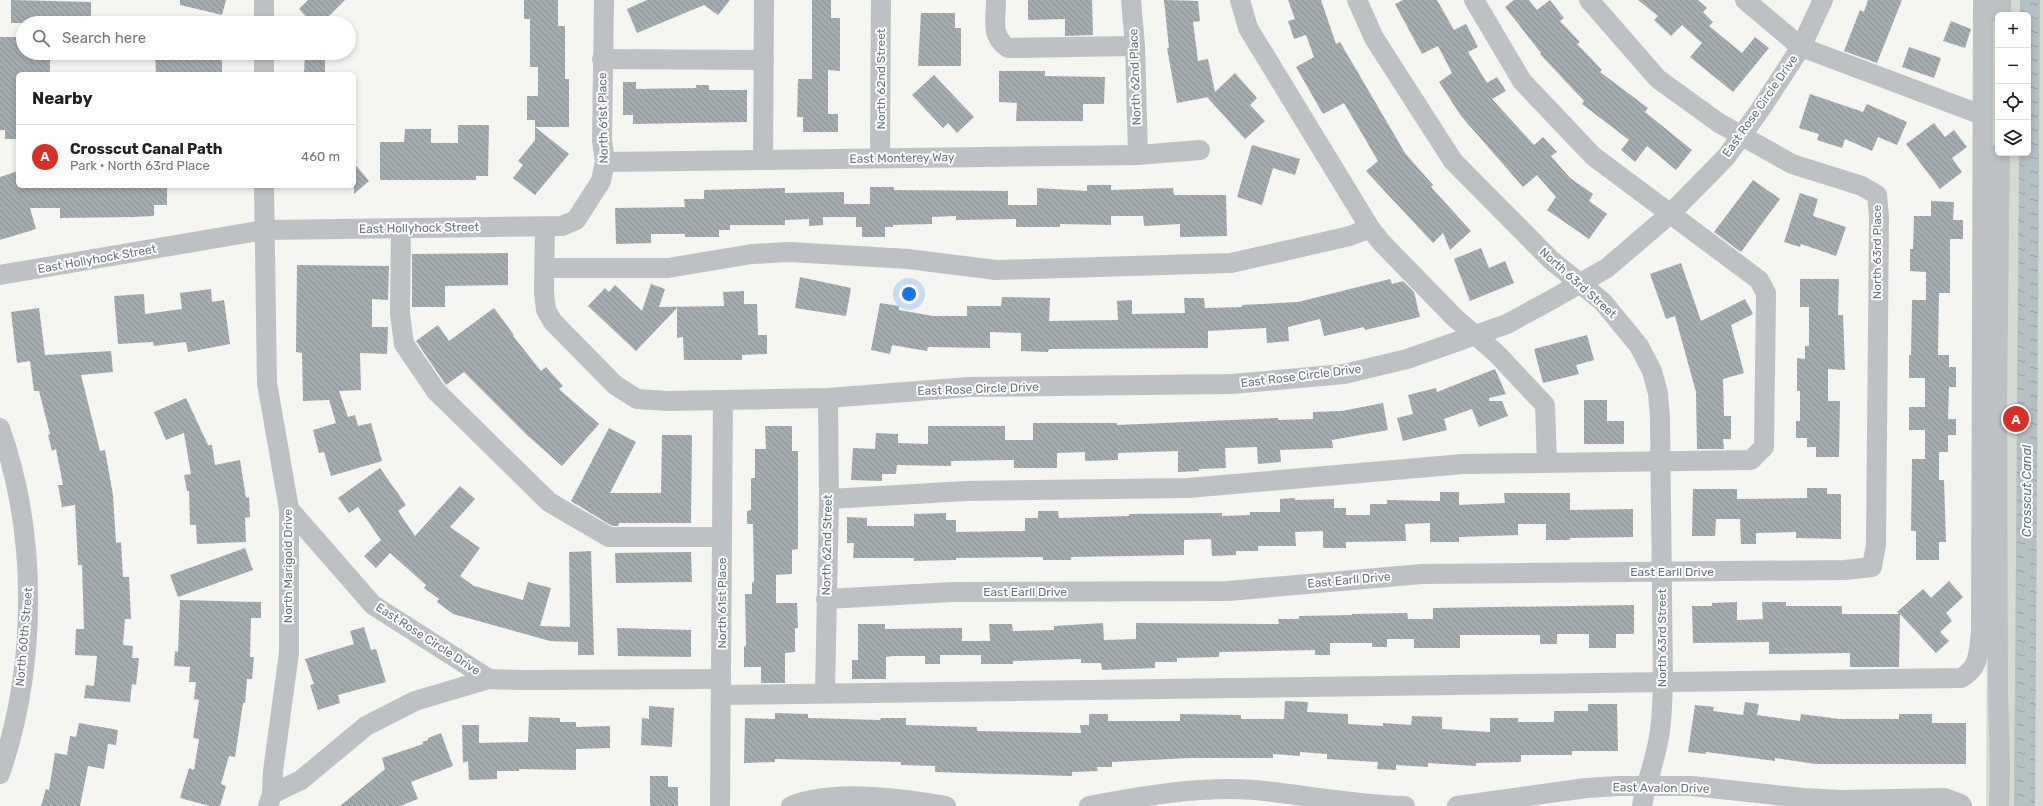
<!DOCTYPE html>
<meta charset="utf-8">
<style>
body{margin:0;font-family:Rubik,sans-serif;background:#f6f6f6;color:#222}
.controls{position:absolute;right:12px;top:12px;display:grid;overflow:hidden;border-radius:6px;box-shadow:0 2px 6px #0003}
.controls button{width:36px;height:36px;display:grid;place-items:center;padding:0;border:0;border-bottom:1px solid #e0e0e0;background:#fff;color:#222;font:20px sans-serif}
.you{position:absolute;left:909px;top:294px;width:14px;height:14px;margin:-10px;border:3px solid #fff;border-radius:50%;background:#1a73e8;box-shadow:0 0 0 6px #1a73e833}
.badge{display:grid;place-items:center;width:26px;height:26px;border-radius:50%;background:#d93025;color:#fff;font-size:13px;font-weight:700}
.pin{position:absolute;translate:-50% -50%;border:2px solid #fff;box-shadow:0 1px 4px #0006}
.list{margin:0;padding:0;list-style:none}
h2{display:flex;justify-content:space-between;align-items:center;height:52px;margin:0;padding:0 16px;font-size:17px}
h2 small{font-size:13px;font-weight:400;color:#767676}
.list li{display:grid;grid-template-columns:26px 1fr auto;gap:12px;align-items:center;box-sizing:border-box;height:64px;padding:0 16px;border-top:1px solid #e0e0e0}
.list b{display:block;font-size:15px;white-space:nowrap}
.list p{margin:0;font-size:13px;white-space:nowrap;color:#767676}
.list em{font-size:13px;font-style:normal;color:#767676}
.icon{flex:none;width:22px;height:22px;fill:none;stroke:currentColor;stroke-width:2;stroke-linecap:round;stroke-linejoin:round}
.map{position:relative;flex:none;width:2043px;height:806px;overflow:hidden}
.search{position:absolute;background:#fff;box-shadow:0 2px 6px #0003;left:16px;top:16px;width:340px;height:44px;display:flex;align-items:center;gap:10px;box-sizing:border-box;padding:0 14px;border-radius:22px;color:#767676;font-size:15px}
.panel{position:absolute;background:#fff;box-shadow:0 2px 6px #0003;left:16px;top:72px;width:340px;height:116px;border-radius:6px}
.map>svg:first-child{display:block}
</style>
<div class="map">
<svg width="2043" height="806" viewBox="0 0 2043 806">
<defs>
<pattern id="water-ripples" width="26" height="14" patternUnits="userSpaceOnUse"><rect width="26" height="14" fill="#b5c0c3"/><path d="M2 4q2-2 4 0t4 0M15 11q2-2 4 0t4 0" fill="none" stroke="#97a1a4"/></pattern>
<pattern id="building-back-hatch" width="6" height="6" patternUnits="userSpaceOnUse"><rect width="6" height="6" fill="#a5acb0"/><path d="M-1 5l2 2M0 0l6 6M5-1l2 2" fill="none" stroke="#8a9194"/></pattern>
</defs>
<rect width="100%" height="100%" fill="#f5f5f2"/>
<!-- park -->
<path fill="#d5dad2" fill-rule="evenodd" d="M1990,0H2043V806H1986ZM1998,15H2028V153H1998Z"/>
<!-- water -->
<polygon fill="url(#water-ripples)" points="2020,0 2040,0 2035,806 2014,806 2019,153 2028,153 2028,15 2020,15"/>
<!-- building -->
<g fill="url(#building-back-hatch)">
<polygon points="11,0 91,2 91,23 11,23"/>
<polygon points="180,0 226,0 222,15 180,5"/>
<polygon points="308,0 345,0 322,23 312,23 299,9"/>
<polygon points="524,0 558,0 558,26 565,26 565,79 569,79 569,127 535,127 569,154 535,195 513,178 523,165 518,161 535,140 535,120 527,120 527,96 538,96 538,67 530,67 530,19 524,19"/>
<polygon points="647,0 730,0 718,15 704,5 637,33 627,9"/>
<polygon points="812,0 831,0 831,18 840,18 840,71 828,70 828,114 838,114 838,132 803,132 803,117 797,117 798,79 812,79"/>
<polygon points="1028,0 1092,0 1093,35 1065,36 1065,19 1028,20"/>
<polygon points="1164,0 1198,1 1200,21 1193,22 1198,61 1208,59 1215,92 1235,73 1257,98 1250,105 1265,121 1245,139 1208,98 1209,97 1177,103 1167,48 1169,48"/>
<polygon points="1288,0 1321,0 1336,44 1340,42 1405,153 1433,185 1431,187 1471,231 1450,250 1443,233 1433,243 1366,171 1378,161 1344,103 1323,114 1296,67 1314,57 1306,35 1294,39 1288,21 1295,19"/>
<polygon points="1403,0 1437,0 1454,30 1466,24 1478,47 1468,52 1487,83 1497,77 1506,91 1492,99 1534,145 1543,137 1557,152 1551,156 1570,178 1593,194 1589,201 1607,214 1589,239 1547,210 1556,197 1537,175 1523,187 1461,116 1439,82 1452,73 1438,46 1422,54 1395,4"/>
<polygon points="1514,0 1529,0 1537,10 1550,0 1564,18 1560,21 1580,42 1577,44 1602,70 1600,72 1648,108 1645,112 1692,150 1676,170 1647,146 1635,162 1621,150 1629,140 1582,104 1584,101 1540,54 1541,53 1505,7"/>
<polygon points="1638,0 1698,0 1707,8 1703,12 1713,22 1709,26 1742,53 1755,37 1769,48 1733,92 1690,57 1702,43 1682,25 1671,36 1654,20 1658,16"/>
<polygon points="1868,0 1902,0 1877,63 1844,51 1860,10 1864,12"/>
<polygon points="921,13 955,13 955,28 961,28 961,66 918,66"/>
<polygon points="1951,21 1971,29 1965,48 1943,41"/>
<polygon points="0,37 23,37 23,53 50,53 50,74 18,74 18,139 5,139 5,130 0,130"/>
<polygon points="1909,47 1941,58 1934,78 1902,67"/>
<polygon points="155,53 222,53 222,74 156,74"/>
<polygon points="305,53 325,53 325,74 304,74"/>
<polygon points="999,71 1045,71 1045,76 1105,77 1104,104 1083,104 1083,121 1016,121 1017,103 999,102"/>
<polygon points="934,75 974,117 957,133 948,123 943,128 912,95"/>
<polygon points="623,82 636,82 636,89 696,88 696,85 709,85 709,90 747,90 747,122 633,124 633,115 623,115"/>
<polygon points="1810,94 1863,112 1867,104 1907,122 1897,145 1878,137 1872,151 1845,139 1842,148 1817,140 1819,134 1799,128"/>
<polygon points="1934,123 1945,137 1954,130 1967,147 1952,158 1962,172 1940,189 1906,144"/>
<polygon points="458,125 489,125 488,176 476,176 476,180 380,180 380,142 404,142 405,129 431,129 431,143 458,143"/>
<polygon points="1252,145 1300,159 1295,175 1273,168 1262,205 1237,197"/>
<polygon points="354,163 369,181 354,194"/>
<polygon points="18,171 18,186 167,186 167,205 154,205 154,216 133,217 60,218 60,208 30,208 36,229 0,240 0,177"/>
<polygon points="1753,180 1780,199 1741,252 1714,232"/>
<polygon points="1087,185 1111,185 1111,190 1173,188 1174,195 1226,195 1227,236 1180,237 1180,224 1144,226 1143,216 1111,216 1111,225 1060,224 1060,227 1016,227 1016,219 956,220 956,216 932,217 932,224 893,225 893,227 885,227 885,237 862,237 862,227 856,227 856,217 823,217 823,225 809,226 809,219 785,220 785,225 730,225 730,230 719,230 719,237 685,237 685,234 651,234 651,243 616,244 615,208 685,207 684,199 704,199 704,190 785,188 785,193 844,192 844,204 870,204 870,187 894,187 894,190 1008,191 1008,205 1037,205 1037,188 1087,191"/>
<polygon points="1800,193 1818,199 1813,216 1846,227 1836,256 1801,244 1800,247 1784,242"/>
<polygon points="1931,201 1954,202 1953,220 1963,220 1963,239 1950,239 1950,293 1939,293 1938,355 1949,355 1949,367 1956,367 1956,387 1949,387 1948,419 1956,419 1956,435 1948,435 1948,452 1939,452 1939,480 1944,480 1946,542 1939,542 1939,560 1916,560 1916,531 1911,531 1912,459 1925,459 1925,430 1909,430 1909,407 1925,407 1925,378 1909,378 1909,355 1911,355 1912,300 1926,300 1926,272 1910,271 1910,249 1913,249 1914,216 1931,216"/>
<polygon points="1481,248 1489,268 1505,261 1514,283 1470,301 1454,259"/>
<polygon points="508,253 508,285 445,286 445,307 412,307 412,254"/>
<polygon points="1681,263 1701,321 1745,299 1753,314 1731,325 1744,373 1723,379 1724,416 1731,416 1731,439 1723,439 1724,449 1697,449 1696,392 1675,316 1666,319 1650,274"/>
<polygon points="297,265 389,266 388,300 372,299 372,327 388,327 387,354 360,353 361,390 339,391 348,417 355,415 358,426 371,423 382,461 331,476 324,452 319,453 313,430 336,423 329,400 303,401 302,353 296,352"/>
<polygon points="800,277 851,288 846,316 795,308"/>
<polygon points="1390,279 1392,284 1403,281 1414,292 1420,317 1365,330 1364,327 1324,336 1320,319 1288,327 1289,341 1267,343 1266,328 1208,331 1208,348 1049,349 1048,352 1021,351 1021,333 990,332 990,348 928,347 927,351 892,345 890,354 871,350 880,303 899,306 899,310 933,316 967,316 967,306 1001,306 1002,297 1050,298 1049,321 1118,320 1117,301 1132,300 1132,314 1185,313 1184,298 1204,298 1205,308 1242,307 1242,305 1298,302"/>
<polygon points="1800,279 1839,279 1838,315 1843,315 1845,370 1828,369 1828,401 1840,401 1839,457 1816,457 1816,447 1807,447 1807,438 1796,438 1796,421 1800,421 1800,391 1797,391 1797,358 1805,359 1805,346 1809,346 1809,307 1800,307"/>
<polygon points="651,284 665,289 659,307 724,306 723,292 744,291 744,304 757,304 758,335 767,335 767,354 742,355 742,360 684,360 683,337 677,338 677,308 636,351 588,306 605,288 609,292 615,285 642,311"/>
<polygon points="211,289 212,302 224,300 230,344 188,352 186,342 154,346 153,342 118,344 114,296 144,294 145,314 182,309 180,293"/>
<polygon points="39,308 45,355 111,351 113,372 81,375 100,451 105,450 113,495 116,543 121,542 123,577 129,577 131,619 125,619 123,645 133,646 132,658 139,658 136,685 132,684 130,702 84,698 86,685 94,686 97,656 75,655 76,629 84,629 82,565 78,565 75,505 62,507 58,485 63,485 56,449 52,451 48,435 50,434 39,391 34,391 30,361 17,363 11,312"/>
<polygon points="494,308 514,335 513,336 541,371 546,367 563,386 559,389 599,424 562,466 528,436 464,372 446,385 416,341 438,325 449,341"/>
<polygon points="1587,335 1594,360 1576,365 1579,374 1543,383 1534,349"/>
<polygon points="1495,369 1506,394 1489,398 1489,401 1502,401 1508,416 1479,427 1472,409 1444,419 1447,430 1403,441 1397,418 1413,414 1408,395 1436,388 1437,392"/>
<polygon points="186,398 208,445 212,445 215,465 240,460 246,498 249,497 250,517 245,518 246,542 197,544 196,525 190,525 189,491 187,491 184,475 191,474 184,433 166,440 154,412"/>
<polygon points="1584,400 1607,400 1607,421 1624,421 1624,444 1584,444"/>
<polygon points="1383,403 1388,430 1332,440 1333,448 1280,450 1281,462 1258,464 1257,447 1225,448 1226,468 1199,469 1199,471 1178,472 1178,451 1118,453 1118,460 1085,461 1085,452 1057,453 1057,468 1014,468 1014,460 951,461 951,466 897,465 896,474 882,474 882,481 851,480 853,448 875,449 876,433 898,434 898,443 928,444 928,426 1005,426 1005,440 1033,440 1033,423 1117,423 1117,425 1278,418 1278,420 1313,419 1313,412 1342,411"/>
<polygon points="765,426 792,426 792,451 798,451 798,549 792,550 792,574 776,575 776,603 797,603 798,628 795,628 795,652 785,653 785,683 761,683 761,667 744,667 744,646 746,646 745,594 752,594 752,582 754,582 753,524 747,524 747,511 751,510 751,478 755,478 755,449 766,449"/>
<polygon points="609,428 636,442 610,493 661,493 662,435 692,435 691,523 619,523 618,526 612,526 571,501"/>
<polygon points="380,468 406,505 398,511 415,536 460,486 475,499 450,527 480,548 460,576 474,586 523,600 528,582 551,588 540,626 570,627 569,552 591,551 594,655 578,655 578,642 550,641 453,614 437,602 439,599 424,588 426,585 390,553 376,568 364,556 381,540 358,507 349,513 338,498"/>
<polygon points="1807,488 1827,488 1827,494 1841,494 1841,539 1796,538 1796,532 1756,533 1756,544 1741,544 1740,519 1716,519 1715,536 1692,536 1693,489 1737,489 1737,499 1807,498"/>
<polygon points="1440,492 1459,492 1459,505 1505,503 1504,493 1570,493 1570,510 1633,509 1633,537 1570,538 1570,540 1546,540 1546,524 1518,524 1518,535 1459,537 1459,542 1430,542 1430,523 1405,524 1406,541 1346,542 1346,548 1323,548 1323,531 1295,532 1296,546 1258,546 1258,551 1236,551 1236,555 1212,556 1211,539 1184,540 1184,555 1071,557 1071,560 1043,560 1043,557 956,558 956,560 914,561 914,558 853,558 854,543 847,543 847,517 867,518 867,526 914,526 914,514 946,513 946,520 956,520 956,532 1025,531 1025,518 1038,518 1038,511 1058,511 1059,518 1129,516 1129,514 1222,513 1222,516 1250,515 1250,512 1280,512 1280,499 1295,498 1295,500 1334,499 1334,508 1346,508 1346,515 1370,515 1370,504 1387,504 1387,500 1440,501"/>
<polygon points="245,548 253,570 178,597 170,575"/>
<polygon points="691,552 692,582 616,583 615,553"/>
<polygon points="1949,581 1963,597 1946,613 1952,621 1940,632 1949,641 1936,653 1900,614 1899,667 1850,667 1850,653 1769,654 1769,642 1693,643 1692,606 1712,606 1712,603 1737,602 1737,620 1763,619 1762,602 1786,602 1786,606 1842,606 1842,614 1899,614 1897,612 1923,589 1931,598"/>
<polygon points="180,600 261,602 261,618 251,618 250,657 254,657 252,679 247,679 245,703 243,703 235,757 229,756 221,784 226,786 220,806 210,806 180,798 189,768 194,770 199,739 193,738 199,700 194,699 196,682 189,682 190,667 174,666 175,651 178,652"/>
<polygon points="1634,605 1634,634 1616,634 1616,648 1589,648 1589,634 1557,634 1557,644 1540,644 1540,635 1460,635 1460,648 1414,648 1414,639 1387,639 1387,647 1372,647 1372,643 1330,643 1330,655 1315,655 1315,650 1219,652 1219,657 1177,658 1177,662 1155,662 1155,668 1102,670 1101,663 1081,663 1081,659 1013,661 1013,664 981,664 981,655 940,655 940,664 925,664 925,656 893,656 886,657 886,679 852,679 852,660 858,660 858,624 885,624 885,629 962,628 962,641 990,641 989,624 1012,624 1013,631 1054,630 1054,626 1103,623 1104,640 1136,639 1136,623 1279,624 1278,619 1299,619 1299,616 1352,615 1352,614 1407,613 1408,619 1433,619 1433,608"/>
<polygon points="364,627 371,650 376,649 386,682 338,695 340,703 318,710 310,685 314,684 305,659 354,644 350,631"/>
<polygon points="617,628 691,630 691,657 618,656"/>
<polygon points="1285,701 1308,702 1307,712 1348,714 1348,724 1383,726 1383,723 1411,725 1412,716 1442,717 1442,729 1490,732 1490,718 1518,718 1518,722 1554,722 1554,711 1588,711 1588,704 1617,704 1618,751 1572,751 1572,755 1521,755 1521,762 1476,763 1476,766 1428,763 1428,767 1396,765 1396,770 1377,769 1378,762 1327,759 1327,754 1300,752 1300,756 1273,754 1273,758 1189,758 1112,762 1112,767 1097,767 1098,771 1072,772 1072,776 935,772 935,766 901,765 901,762 775,759 775,762 744,763 745,718 775,719 775,713 808,714 808,718 880,720 881,718 906,718 906,725 977,727 977,731 1081,733 1080,725 1089,725 1089,714 1108,714 1108,721 1180,721 1180,714 1241,715 1241,719 1284,719"/>
<polygon points="1745,702 1759,704 1757,715 1800,721 1801,714 1839,719 1899,719 1899,714 1932,714 1932,723 1966,723 1966,764 1816,764 1775,758 1775,761 1706,752 1706,754 1688,752 1695,705 1714,707 1713,711 1743,715"/>
<polygon points="649,706 674,708 672,747 641,745 642,718 649,719"/>
<polygon points="529,717 560,718 560,722 576,722 576,727 610,726 610,748 576,749 576,770 519,769 519,771 497,771 497,779 469,780 468,761 463,763 462,725 479,725 479,743 528,742"/>
<polygon points="79,723 118,730 116,745 108,744 104,769 88,766 80,806 41,806 46,789 49,790 55,753 67,755 70,736 76,737"/>
<polygon points="441,733 453,766 411,782 418,799 400,806 340,806 385,769 382,758 423,744 422,742 428,740 428,738"/>
<polygon points="650,776 668,776 668,787 678,787 678,806 650,806"/>
</g>
<g fill="none" stroke-linecap="round" stroke-linejoin="round">
<!-- minor -->
<g stroke="#bdc1c3" stroke-width="20">
<path d="M996,0C996,19 990,36 1008,48L1135,46"/>
<polyline points="1131,0 1135,46 1138,155"/>
<polyline points="1240,0 1248,28 1370,228 1381,242 1455,318 1495,352 1545,405 1547,462"/>
<path d="M1357,0L1374,38L1453,161L1551,260L1603,302L1639,346L1652,371L1658,393L1660,418L1663,682C1662,707 1662,731 1655,755C1651,772 1645,788 1642,806"/>
<polyline points="1745,0 1801,47 1982,115"/>
<polyline points="2001,15 2001,0"/>
<polyline points="264,23 264,0"/>
<polyline points="602,59 764,60"/>
<polyline points="264,74 264,53"/>
<polyline points="880,158 881,0"/>
<polyline points="763,159 764,0"/>
<polyline points="605,162 1138,155 1200,150"/>
<polyline points="264,186 267,383 289,509 289,653 273,771 272,794 268,806"/>
<polyline points="545,227 544,292 546,310 553,322 615,385 637,399 668,401 828,398 969,387 1232,384 1344,374 1407,359 1507,324 1551,300 1607,268 1670,214 1726,157 1760,110 1801,47 1823,0"/>
<polyline points="401,229 400,314 404,344 436,391 549,502 609,537 722,537"/>
<polyline points="545,268 668,268 752,254 790,252 908,259 996,270 1231,263 1350,236 1370,228"/>
<polyline points="0,275 264,230 562,226 576,220 601,181 605,162 602,141 604,0"/>
<path d="M0,428C38,535 37,666 0,774"/>
<polyline points="829,499 966,491 1188,488 1463,464 1751,460 1764,447 1766,293 1759,280 1593,156 1522,81 1474,0"/>
<polyline points="289,509 373,605 489,679"/>
<polyline points="826,599 953,592 1228,591 1422,574 1845,570 1872,567 1876,544 1879,216 1877,195 1862,186 1792,164 1719,123 1658,79 1589,0"/>
<polyline points="825,692 829,499 828,398"/>
<path d="M721,695L1961,678C1980,667 1978,654 1981,633L1983,0"/>
<polyline points="272,794 301,780 366,726 415,701 489,679 521,680 721,679"/>
<polyline points="720,806 723,401"/>
<path d="M791,806C835,789 900,798 946,806"/>
<path d="M1089,806C1143,796 1199,786 1255,790C1305,795 1355,805 1405,806"/>
<polyline points="1457,806 1586,788 1619,786 1692,786 1803,798 1842,800 1945,798 1961,804 1962,806"/>
<polyline points="1999,806 2000,769 1998,696 1997,395 2000,153"/>
</g>
</g>
<g text-anchor="middle" dominant-baseline="central" stroke-width="4" stroke-linejoin="round" paint-order="stroke">
<!-- street labels -->
<g font-size="12" fill="#68757f" stroke="#fff">
<text transform="translate(1135 77) rotate(-92)">North 62nd Place</text>
<text transform="translate(881 79) rotate(-90)">North 62nd Street</text>
<text transform="translate(1760 106) rotate(-55)">East Rose Circle Drive</text>
<text transform="translate(603 118) rotate(-91)">North 61st Place</text>
<text transform="translate(902 158) rotate(-1)">East Monterey Way</text>
<text transform="translate(419 228) rotate(-1)">East Hollyhock Street</text>
<text transform="translate(1877 252) rotate(-90)">North 63rd Place</text>
<text transform="translate(97 259) rotate(-10)">East Hollyhock Street</text>
<text transform="translate(1578 283) rotate(42)">North 63rd Street</text>
<text transform="translate(1301 376) rotate(-7)">East Rose Circle Drive</text>
<text transform="translate(978 389) rotate(-2)">East Rose Circle Drive</text>
<text transform="translate(827 545) rotate(-89)">North 62nd Street</text>
<text transform="translate(288 566) rotate(-90)">North Marigold Drive</text>
<text x="1672" y="572">East Earll Drive</text>
<text transform="translate(1349 580) rotate(-5)">East Earll Drive</text>
<text x="1025" y="592">East Earll Drive</text>
<text transform="translate(722 603) rotate(-90)">North 61st Place</text>
<text transform="translate(24 637) rotate(-85)">North 60th Street</text>
<text transform="translate(1662 638) rotate(-90)">North 63rd Street</text>
<text transform="translate(428 639) rotate(33)">East Rose Circle Drive</text>
<text transform="translate(1661 788) rotate(1)">East Avalon Drive</text>
</g>
<!-- water labels -->
<g font-size="13" font-style="italic" fill="#64767c" stroke="#fff">
<text transform="translate(2026 491) rotate(-90)">Crosscut Canal</text>
</g>
</g>
</svg>
<div class="controls">
<button>+</button>
<button>−</button>
<button><svg class="icon" aria-label="locate" viewBox="0 0 24 24"><circle cx="12" cy="12" r="6"/><path d="M12 2v4M12 18v4M2 12h4M18 12h4"/></svg></button>
<button><svg class="icon" aria-label="layers" viewBox="0 0 24 24"><path d="M12 4l9 5-9 5-9-5zM3 14l9 5 9-5"/></svg></button>
</div>
<div class="you"></div>
<div class="pin badge" style="left:2016px;top:419px">A</div>
<div class="search"><svg class="icon" aria-label="search" viewBox="0 0 24 24"><circle cx="10" cy="10" r="6"/><path d="M15 15l6 6"/></svg>Search here</div>
<section class="panel">
<h2>Nearby<small></small></h2>
<ul class="list">
<li><span class="badge">A</span><div><b>Crosscut Canal Path</b><p>Park · North 63rd Place</p></div><em>460 m</em></li>
</ul>
</section>
</div>
